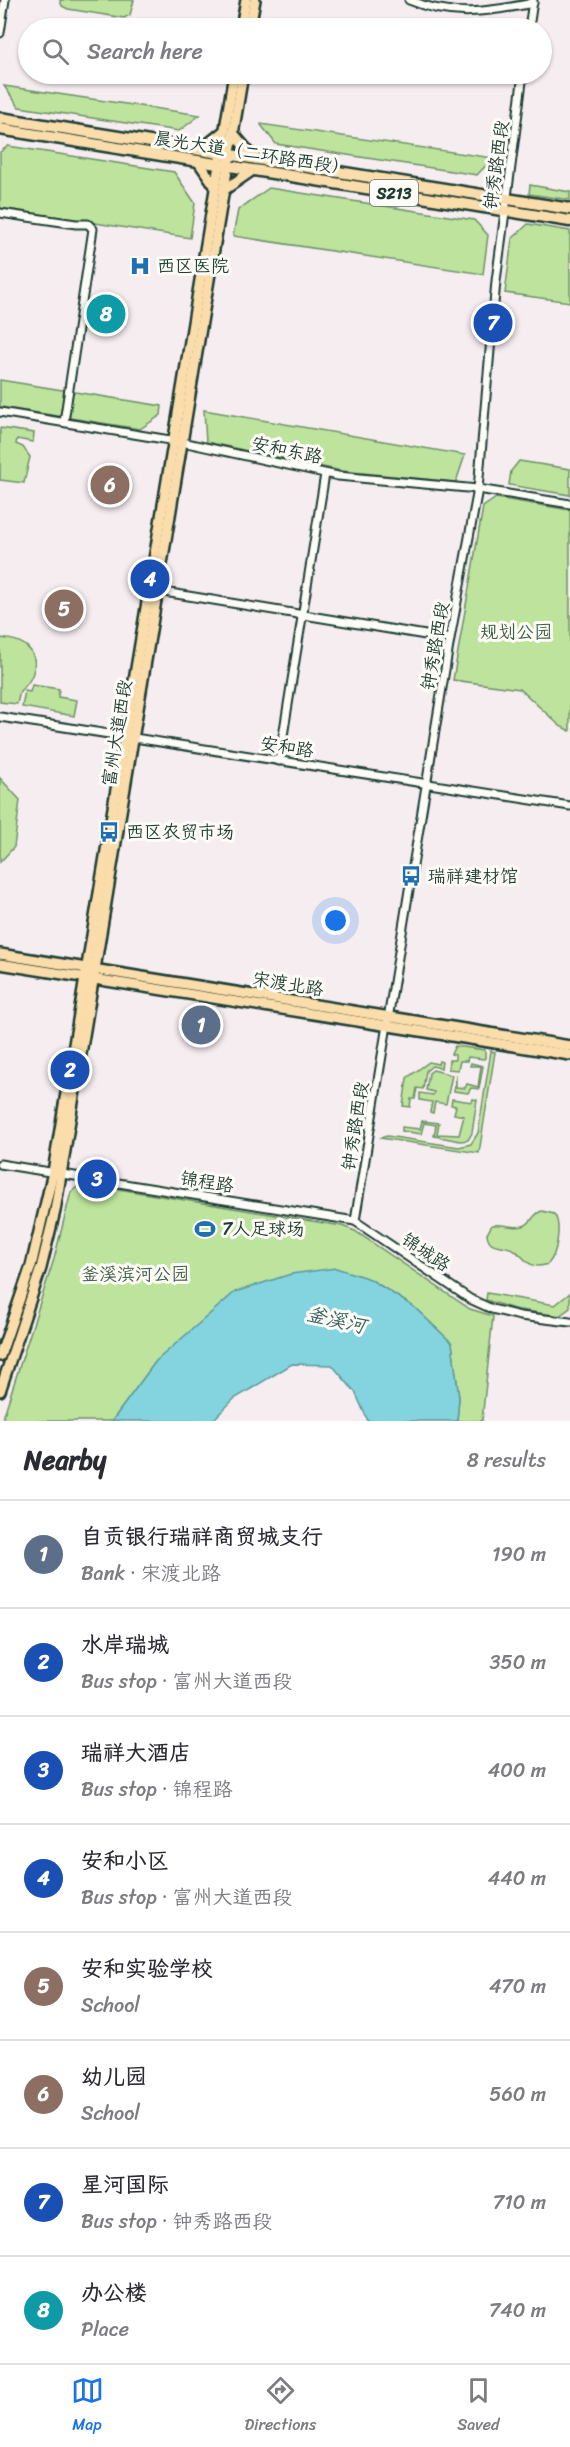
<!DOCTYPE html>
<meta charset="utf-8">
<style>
body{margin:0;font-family:Sriracha,"LXGW WenKai TC",sans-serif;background:#f7f7f7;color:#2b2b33}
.you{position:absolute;left:336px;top:921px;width:21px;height:21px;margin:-15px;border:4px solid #fff;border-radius:50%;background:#1a73e8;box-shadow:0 0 0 9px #1a73e833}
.badge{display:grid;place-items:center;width:39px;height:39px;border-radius:50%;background:#1a73e8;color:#fff;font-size:20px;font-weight:700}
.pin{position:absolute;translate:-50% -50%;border:3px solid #fff;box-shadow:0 2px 6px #0006}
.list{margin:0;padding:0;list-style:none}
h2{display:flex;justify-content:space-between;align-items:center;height:78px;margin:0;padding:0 24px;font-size:26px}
h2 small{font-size:20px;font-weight:400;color:#7c7c81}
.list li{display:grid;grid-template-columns:39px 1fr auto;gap:18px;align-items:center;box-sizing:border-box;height:108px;padding:0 24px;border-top:2px solid #e1e1e2}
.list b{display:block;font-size:22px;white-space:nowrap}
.list p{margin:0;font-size:20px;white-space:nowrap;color:#7c7c81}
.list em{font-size:20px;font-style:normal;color:#7c7c81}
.icon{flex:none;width:33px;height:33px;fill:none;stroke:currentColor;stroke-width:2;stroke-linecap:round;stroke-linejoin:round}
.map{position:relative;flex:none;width:570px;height:1421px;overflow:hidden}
.search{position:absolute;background:#fff;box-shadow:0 2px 4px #0004;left:18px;right:18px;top:18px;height:66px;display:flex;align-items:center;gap:15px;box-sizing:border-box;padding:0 21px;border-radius:33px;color:#7c7c81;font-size:22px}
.sheet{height:942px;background:#fff}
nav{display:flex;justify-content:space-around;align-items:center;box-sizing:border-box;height:84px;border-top:2px solid #e1e1e2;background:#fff;font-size:16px;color:#7c7c81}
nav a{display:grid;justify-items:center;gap:3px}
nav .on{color:#1a73e8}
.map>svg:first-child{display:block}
</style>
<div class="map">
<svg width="570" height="1421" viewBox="0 0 570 1421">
<rect width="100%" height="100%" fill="#f6edf0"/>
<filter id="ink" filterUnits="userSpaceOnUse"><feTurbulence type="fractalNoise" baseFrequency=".0167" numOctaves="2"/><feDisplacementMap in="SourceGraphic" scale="12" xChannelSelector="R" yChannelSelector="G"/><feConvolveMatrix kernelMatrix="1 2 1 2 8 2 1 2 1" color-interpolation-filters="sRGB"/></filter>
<g filter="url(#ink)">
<!-- green -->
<g fill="#bde39d" stroke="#6e9068" stroke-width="1.5">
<polygon points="60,0 134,0 130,15 124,18 68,9 62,6"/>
<polygon points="4,86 200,115 179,131 19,107"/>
<polygon points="261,125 261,124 493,158 477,175 276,144"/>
<polygon points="8,146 174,172 195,203 190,238 0,208 0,152"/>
<polygon points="530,185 570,192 570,200 529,194"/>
<polygon points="269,188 474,220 488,235 483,274 233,236 238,210"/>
<polygon points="528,224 570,231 570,302 505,293 512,239"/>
<polygon points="0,380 162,406 161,415 140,429 0,407"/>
<polygon points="204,410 465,455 456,482 342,471 206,442"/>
<polygon points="0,428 34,433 33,442 17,439 16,444 23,447 30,457 24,483 0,480"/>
<polygon points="519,461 570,469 570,495 509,485 511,471"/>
<polygon points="496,498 570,510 570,731 560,726 520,689 453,680 483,507"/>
<path d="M0,638C8,639 16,639 23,644C42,656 35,679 20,691L17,704L0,702Z"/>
<polygon points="32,685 59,689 58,697 77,700 74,716 22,707 25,691 30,692"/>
<polygon points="0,778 20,800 14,847 0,862"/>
<polygon points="455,1046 485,1050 485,1058 484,1059 468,1057 467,1061 460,1061 458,1070 448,1069 449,1060 455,1060 455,1055 451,1054"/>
<polygon points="491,1051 495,1052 479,1153 380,1138 387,1136 459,1147 471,1144 478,1133"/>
<polygon points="439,1061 442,1062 441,1068 432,1066 426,1071 423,1089 417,1088 415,1099 411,1099 410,1107 403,1106 407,1078 429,1062 438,1064"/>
<polygon points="471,1063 483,1066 479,1089 471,1088 468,1093 454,1091 456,1075 456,1087 465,1088 467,1084 478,1087 481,1066 470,1066"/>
<polygon points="433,1070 452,1075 446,1104 435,1102 433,1113 430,1112 432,1102 420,1100 420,1093 433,1095 434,1092 426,1090 429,1073"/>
<polygon points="452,1099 472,1102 473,1099 477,1100 472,1133 468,1140 460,1141 434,1136 436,1125 424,1123 421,1134 402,1131 402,1127 420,1129 422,1121 439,1123 437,1134 459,1135 464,1116 454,1114 456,1106 451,1105"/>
<polygon points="82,1183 342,1226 355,1231 470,1309 493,1316 482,1421 457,1421 459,1398 452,1343 414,1307 370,1279 156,1361 112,1421 2,1421 54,1259 71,1192"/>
<path d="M542,1211L554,1214C562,1224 557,1255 548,1264C527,1271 526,1257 514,1250C503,1243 489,1250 487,1234L492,1225C503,1223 513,1229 523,1226C532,1224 532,1214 542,1211Z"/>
<polygon points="487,1293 555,1305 570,1293 570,1308 559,1316 514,1309 486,1300"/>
</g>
<!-- water -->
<polygon fill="#84d4e0" stroke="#5c989b" stroke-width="1.5" points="336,1268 370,1279 414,1307 452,1343 459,1398 457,1421 368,1421 355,1392 332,1365 292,1364 234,1399 212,1421 112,1421 156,1361 235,1292 291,1274"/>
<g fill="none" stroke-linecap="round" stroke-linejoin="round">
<!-- minor casing -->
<g stroke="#1f3d34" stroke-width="11">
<g id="minor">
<path d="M409,0C452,18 488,12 533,3"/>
<polyline points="529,28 533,1"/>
<polyline points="0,33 5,0"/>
<polyline points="0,213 76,224 88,224 93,229 64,422"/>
<polyline points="0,412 182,442 338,476 478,489 570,504"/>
<polyline points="158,591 450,639"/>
<polyline points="0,717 570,806"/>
<polyline points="279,761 325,474"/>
<polyline points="0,1164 355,1221 470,1299 492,1309 520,1316 570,1322"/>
<polyline points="355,1221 450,639 478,489 496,281 523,74"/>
</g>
</g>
<!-- major casing -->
<g stroke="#1f3d34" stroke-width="14">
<g id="major">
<polyline points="241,28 246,0"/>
<polyline points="250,28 255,0"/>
<polyline points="233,133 255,159"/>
<polyline points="200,150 224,131"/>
<polyline points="198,161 215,186"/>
<polyline points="224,190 253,170"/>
<polyline points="0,954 570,1046"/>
<polyline points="0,964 570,1055"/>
<polyline points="0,1356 31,1266 53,1172 234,74"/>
<polyline points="0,1391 41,1268 55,1211 243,74"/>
</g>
</g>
<!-- highway casing -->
<g stroke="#1f3d34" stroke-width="15">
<g id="highway">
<polyline points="0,118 570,209"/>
<polyline points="0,129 570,221"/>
</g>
</g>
<!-- minor -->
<use href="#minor" stroke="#fdfcf7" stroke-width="7"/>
<!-- major -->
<use href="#major" stroke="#faddab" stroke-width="9"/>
<!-- highway -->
<use href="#highway" stroke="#faddab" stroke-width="10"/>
</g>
</g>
<!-- icons -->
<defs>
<g id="hospital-bare" transform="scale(1.62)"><path d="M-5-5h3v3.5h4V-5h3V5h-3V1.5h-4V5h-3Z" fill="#1f6fb2" stroke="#fdfcf7" stroke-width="2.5" paint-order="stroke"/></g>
<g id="bus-bare" transform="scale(1.62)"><path d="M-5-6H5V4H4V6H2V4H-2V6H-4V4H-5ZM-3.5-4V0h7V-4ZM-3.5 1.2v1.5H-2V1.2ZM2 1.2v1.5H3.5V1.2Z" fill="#1f6fb2" stroke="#fdfcf7" stroke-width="2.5" paint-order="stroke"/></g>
<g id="stadium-bare" transform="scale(1.62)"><path d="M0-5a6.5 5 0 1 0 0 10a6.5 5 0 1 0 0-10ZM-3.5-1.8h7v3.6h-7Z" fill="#1f6fb2" stroke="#fdfcf7" stroke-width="2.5" paint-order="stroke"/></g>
</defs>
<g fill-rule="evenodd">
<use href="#hospital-bare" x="140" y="266"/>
<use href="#bus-bare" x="109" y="832"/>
<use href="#bus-bare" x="411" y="876"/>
<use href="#stadium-bare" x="205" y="1229"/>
</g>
<g text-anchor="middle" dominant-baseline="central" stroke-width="6" stroke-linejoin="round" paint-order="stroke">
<!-- shield labels -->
<rect fill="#fdfcf7" stroke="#62766e" stroke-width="1.5" x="370" y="180" width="48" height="26" rx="4.5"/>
<g font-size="16" font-weight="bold" fill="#1f3d34">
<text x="394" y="193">S213</text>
</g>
<!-- street labels -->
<g font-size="18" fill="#1f3d34" stroke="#fdfcf7">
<text transform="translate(252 153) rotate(9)">晨光大道（二环路西段）</text>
<text transform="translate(496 165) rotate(-82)">钟秀路西段</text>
<text transform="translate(287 450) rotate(12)">安和东路</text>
<text transform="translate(435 646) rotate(-80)">钟秀路西段</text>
<text transform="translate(117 733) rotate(-81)">富州大道西段</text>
<text transform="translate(287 747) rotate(9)">安和路</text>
<text transform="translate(288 984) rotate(9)">宋渡北路</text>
<text transform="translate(355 1126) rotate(-81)">钟秀路西段</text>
<text transform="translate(207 1182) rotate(9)">锦程路</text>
<text transform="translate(426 1252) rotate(34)">锦城路</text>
</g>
<!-- poi labels -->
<g font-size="18" fill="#1f3d34" stroke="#fdfcf7" text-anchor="start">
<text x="157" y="266">西区医院</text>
<text x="126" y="832">西区农贸市场</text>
<text x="428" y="876">瑞祥建材馆</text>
<text x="222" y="1229">7人足球场</text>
</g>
<!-- park labels -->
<g font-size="18" fill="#3f5e49" stroke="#fdfcf7">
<text x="516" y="632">规划公园</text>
<text x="135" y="1274">釜溪滨河公园</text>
</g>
<!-- water labels -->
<g font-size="20" font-style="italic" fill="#38635f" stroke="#fdfcf7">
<text transform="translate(336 1320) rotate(13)">釜溪河</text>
</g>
</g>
</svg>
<div class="you"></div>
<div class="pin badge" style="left:201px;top:1025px;background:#5c6f8a">1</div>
<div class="pin badge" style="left:70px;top:1070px;background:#1a4fb4">2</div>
<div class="pin badge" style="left:97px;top:1179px;background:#1a4fb4">3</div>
<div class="pin badge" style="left:150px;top:579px;background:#1a4fb4">4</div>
<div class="pin badge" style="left:64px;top:609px;background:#8d6e63">5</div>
<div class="pin badge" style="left:110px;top:485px;background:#8d6e63">6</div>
<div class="pin badge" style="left:493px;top:323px;background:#1a4fb4">7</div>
<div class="pin badge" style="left:106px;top:314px;background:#0f9aa8">8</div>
<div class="search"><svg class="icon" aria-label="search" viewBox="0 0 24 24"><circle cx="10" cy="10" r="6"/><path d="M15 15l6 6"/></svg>Search here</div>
</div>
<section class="sheet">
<h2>Nearby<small>8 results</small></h2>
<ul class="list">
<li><span class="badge" style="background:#5c6f8a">1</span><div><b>自贡银行瑞祥商贸城支行</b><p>Bank · 宋渡北路</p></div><em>190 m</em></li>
<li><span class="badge" style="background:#1a4fb4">2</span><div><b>水岸瑞城</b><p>Bus stop · 富州大道西段</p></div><em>350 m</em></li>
<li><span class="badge" style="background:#1a4fb4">3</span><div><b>瑞祥大酒店</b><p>Bus stop · 锦程路</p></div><em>400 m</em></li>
<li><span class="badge" style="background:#1a4fb4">4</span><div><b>安和小区</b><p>Bus stop · 富州大道西段</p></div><em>440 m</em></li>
<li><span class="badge" style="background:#8d6e63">5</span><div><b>安和实验学校</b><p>School</p></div><em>470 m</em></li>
<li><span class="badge" style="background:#8d6e63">6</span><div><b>幼儿园</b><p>School</p></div><em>560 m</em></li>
<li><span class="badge" style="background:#1a4fb4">7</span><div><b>星河国际</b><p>Bus stop · 钟秀路西段</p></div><em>710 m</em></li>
<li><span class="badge" style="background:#0f9aa8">8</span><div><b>办公楼</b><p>Place</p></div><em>740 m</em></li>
</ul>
</section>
<nav>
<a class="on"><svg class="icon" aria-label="map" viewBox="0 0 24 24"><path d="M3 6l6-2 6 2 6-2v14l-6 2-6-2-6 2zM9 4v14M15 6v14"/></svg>Map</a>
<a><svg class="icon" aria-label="directions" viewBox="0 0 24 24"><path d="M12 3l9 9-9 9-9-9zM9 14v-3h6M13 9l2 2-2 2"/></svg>Directions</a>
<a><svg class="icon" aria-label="saved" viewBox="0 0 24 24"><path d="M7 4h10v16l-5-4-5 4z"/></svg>Saved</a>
</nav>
